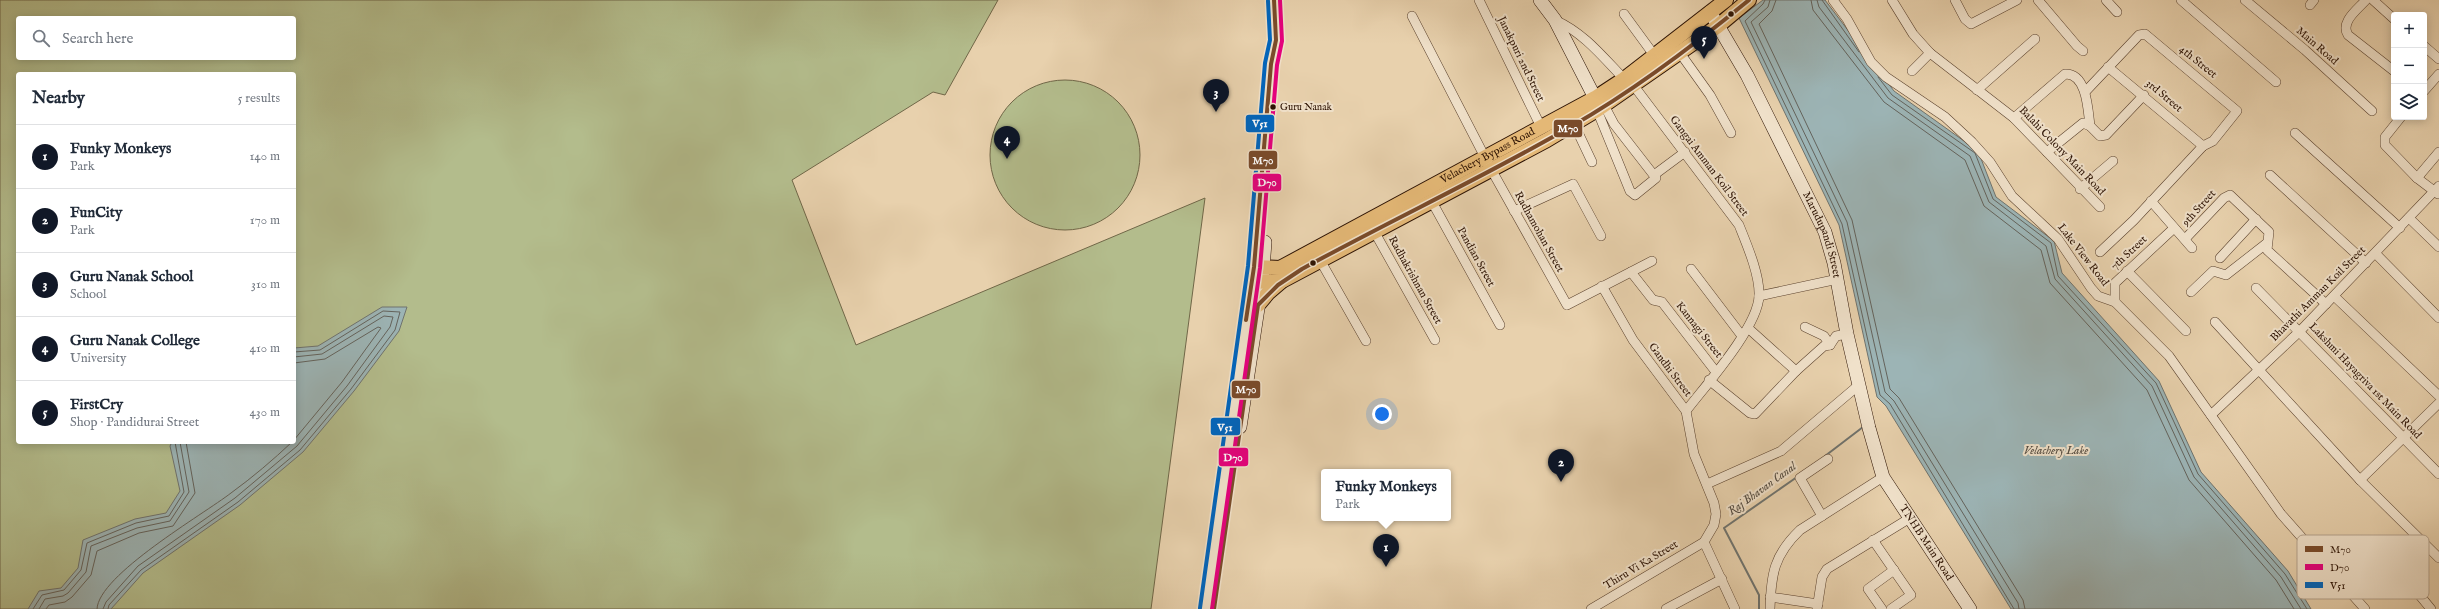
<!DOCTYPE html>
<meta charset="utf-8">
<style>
body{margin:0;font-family:"IM FELL English",serif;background:#f6f6f7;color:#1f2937}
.controls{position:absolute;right:12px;top:12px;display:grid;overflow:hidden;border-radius:4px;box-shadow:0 2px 10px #0003}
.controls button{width:36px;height:36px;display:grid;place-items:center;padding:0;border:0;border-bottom:1px solid #e0e1e3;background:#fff;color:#1f2937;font:20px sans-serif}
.you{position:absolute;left:1382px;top:414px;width:14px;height:14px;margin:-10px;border:3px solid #fff;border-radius:50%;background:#1a73e8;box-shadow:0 0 0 6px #1a73e833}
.badge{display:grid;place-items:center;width:26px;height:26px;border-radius:50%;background:#111827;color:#fff;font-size:13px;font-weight:700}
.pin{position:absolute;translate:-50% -33px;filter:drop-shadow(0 1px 2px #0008)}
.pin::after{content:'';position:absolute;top:21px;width:14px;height:12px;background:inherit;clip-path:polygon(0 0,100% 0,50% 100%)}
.popup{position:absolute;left:1321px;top:469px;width:130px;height:52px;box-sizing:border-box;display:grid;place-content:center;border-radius:4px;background:#fff;filter:drop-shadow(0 1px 3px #0005);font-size:13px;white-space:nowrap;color:#747a83}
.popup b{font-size:15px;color:#1f2937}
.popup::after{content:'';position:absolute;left:50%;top:100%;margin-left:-8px;border:8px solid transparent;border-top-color:#fff}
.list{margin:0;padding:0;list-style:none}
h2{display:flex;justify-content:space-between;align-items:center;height:52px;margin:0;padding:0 16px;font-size:17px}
h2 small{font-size:13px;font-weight:400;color:#747a83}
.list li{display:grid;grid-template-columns:26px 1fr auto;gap:12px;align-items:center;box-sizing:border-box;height:64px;padding:0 16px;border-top:1px solid #e0e1e3}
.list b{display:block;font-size:15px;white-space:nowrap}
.list p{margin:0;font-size:13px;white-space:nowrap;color:#747a83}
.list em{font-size:13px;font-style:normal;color:#747a83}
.icon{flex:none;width:22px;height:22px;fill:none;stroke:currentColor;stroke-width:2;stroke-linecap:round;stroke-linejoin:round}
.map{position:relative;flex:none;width:2439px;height:609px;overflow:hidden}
.search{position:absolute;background:#fff;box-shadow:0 2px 10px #0003;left:16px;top:16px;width:280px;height:44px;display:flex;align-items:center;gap:10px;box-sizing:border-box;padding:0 14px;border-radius:4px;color:#747a83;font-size:15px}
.panel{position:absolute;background:#fff;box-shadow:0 2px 10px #0003;left:16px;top:72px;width:280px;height:372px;border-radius:4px}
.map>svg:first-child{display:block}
</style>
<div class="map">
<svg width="2439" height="609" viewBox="0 0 2439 609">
<rect width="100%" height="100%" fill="#e8d1ad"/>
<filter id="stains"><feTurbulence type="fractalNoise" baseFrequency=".005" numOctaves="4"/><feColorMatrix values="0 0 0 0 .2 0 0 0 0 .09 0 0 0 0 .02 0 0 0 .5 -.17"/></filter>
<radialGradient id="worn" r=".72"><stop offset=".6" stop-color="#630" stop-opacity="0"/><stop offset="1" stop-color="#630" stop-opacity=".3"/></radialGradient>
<!-- green -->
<g fill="#b3bc8c" stroke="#706748" fill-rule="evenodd">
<path d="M0,0H998L945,95L933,92L792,180L856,345L1205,198L1151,609H0ZM18,18H294V58H18ZM18,74H294V442H18Z"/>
<circle cx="1065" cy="155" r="75"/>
</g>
<!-- water -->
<g fill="#9cb4b5" stroke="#6f736e">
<polygon points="1763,0 1825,0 1894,91 1978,151 1996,197 2054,241 2062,273 2159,381 2201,472 2288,571 2311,609 2011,609 1886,406 1877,397 1839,225 1739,18"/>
<polygon points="382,307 407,307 399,331 354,391 303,452 240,505 143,573 111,609 28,609 39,591 61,588 78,568 83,540 135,519 166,513 180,491 170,446 172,442 294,442 294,348 318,346"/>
</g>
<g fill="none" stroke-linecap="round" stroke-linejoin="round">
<!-- shore -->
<g stroke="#64635c" stroke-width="1">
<polyline points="1765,0 1763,4 1745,21 1842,224 1880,395 1890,404 2014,609"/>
<polyline points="1770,0 1768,7 1751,22 1847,222 1885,392 1894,401 2018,603 2019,609"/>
<polyline points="1776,0 1772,11 1759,24 1852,220 1890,389 1899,398 2023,600 2025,609"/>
<polyline points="1811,0 1813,10 1884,102 1965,160 1984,206 2041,250 2050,283 2147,390 2189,480 2276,580 2294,609"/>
<polyline points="1817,0 1819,7 1888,98 1970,156 1989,202 2046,246 2055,279 2152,386 2194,477 2281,577 2301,609"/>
<polyline points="1822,0 1859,52"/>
<polyline points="1878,77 1892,95 1975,153 1993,199 2051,243 2058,276 2156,383 2198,474 2285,574 2307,609"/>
<polyline points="294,363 325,359 378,327 381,328 342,382 294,440"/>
<polyline points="33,609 42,595 64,590 81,570 87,543 136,523 169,516 184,492 175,442"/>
<polyline points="39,609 45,599 63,596 68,593 86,572 91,546 137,528 170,521 189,492 180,442"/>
<polyline points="46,609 49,605 65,602 72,597 91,575 97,551 139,533 173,526 195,493 186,442"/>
<path d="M97,609C98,575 204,514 231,493C253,477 273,460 292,442"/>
<polyline points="103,609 106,602 138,566 235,498 297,446 347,386 390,327 393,317 384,316 322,354 294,357"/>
<polyline points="108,609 109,605 141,570 238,502 300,450 351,389 395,330 400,312 383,311 320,350 294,352"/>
</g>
<!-- stream -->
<g stroke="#6f736e" stroke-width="2">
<polyline points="1825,456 1863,427"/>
<polyline points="1759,609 1759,595 1724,528 1797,477"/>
</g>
<!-- street casing -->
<g stroke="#5b422e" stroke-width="10">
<g id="street">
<polyline points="1479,0 1542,129"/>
<polyline points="1833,0 1847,19 1871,62 1886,77 1945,117 1972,142 1990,162 2012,196 2058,239 2091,288 2098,296 2115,302 2169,356 2281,514 2365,609"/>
<polyline points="1892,0 1913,34 1930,53 2014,118 2100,207"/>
<polyline points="1955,0 1965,19 1971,24 2017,0"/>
<polyline points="2038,0 2077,46 2083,51"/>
<polyline points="2106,0 2117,12"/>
<polyline points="2181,0 2276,82"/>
<polyline points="2245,0 2305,50 2372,111"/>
<path d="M2366,0C2357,10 2340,22 2348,35L2394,71"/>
<polyline points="2373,0 2394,19"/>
<polyline points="2310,5 2314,0"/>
<polyline points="1624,14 1654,55"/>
<polyline points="1412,16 1491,169 1567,305 1652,261"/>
<path d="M1555,20C1584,33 1602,56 1624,79"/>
<polyline points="2424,46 2439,59"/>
<polyline points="1680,53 1710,95 1731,133"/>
<polyline points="2108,67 2203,146"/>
<polyline points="1912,71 1930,53"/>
<path d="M1634,86L1739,225C1747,245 1760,275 1759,296C1758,327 1706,385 1686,411"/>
<polyline points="1977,90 2035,39"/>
<polyline points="2424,91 2439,74"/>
<polyline points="2085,92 2139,35 2145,34 2237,111 2213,141 2203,146"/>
<polyline points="1597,110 1630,191 1635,195 1656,178 1614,124 1604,105"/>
<polyline points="2401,117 2385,137 2385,145 2417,178 2438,194"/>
<path d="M2014,118L2065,74C2087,73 2088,110 2090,126"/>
<polyline points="1574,124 1592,162"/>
<polyline points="2295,133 2400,228"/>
<polyline points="2047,152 2083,123 2090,126 2100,136 2106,135 2144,95"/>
<polyline points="1654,175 1685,152"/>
<polyline points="2270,175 2366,263"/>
<polyline points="2417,178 2439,152"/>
<polyline points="2080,189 2113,161"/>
<polyline points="1431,200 1500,325"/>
<polyline points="2151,201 2192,248"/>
<polyline points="1514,211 1573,184 1601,236"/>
<polyline points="2409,218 2439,247"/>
<polyline points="1374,231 1435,340"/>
<polyline points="2185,239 2224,198 2230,195 2269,232 2267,250 2326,304"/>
<polyline points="2100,252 2134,220 2203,146"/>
<polyline points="2376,254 2439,318"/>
<polyline points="2220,258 2256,219"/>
<polyline points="1320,260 1366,341"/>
<polyline points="1691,269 1742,336"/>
<polyline points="2127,271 2186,331"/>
<polyline points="1631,272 1653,300 1662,302 1716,372"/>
<polyline points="2256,288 2439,474"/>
<polyline points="2191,292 2213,271 2226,275 2267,243"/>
<polyline points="1759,296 1838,279"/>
<polyline points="2334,296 2439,396"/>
<polyline points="2115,302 2115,283 2173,229"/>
<polyline points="2215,322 2360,480 2439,403"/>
<polyline points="1805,327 1824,336 1830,345"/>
<polyline points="1748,328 1796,371"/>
<polyline points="1709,380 1750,413 1755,414 1796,371 1824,346 1830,345 1836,336 1847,334"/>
<polyline points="2211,415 2300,331 2439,186"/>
<polyline points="2360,480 2439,558"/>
<polyline points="1707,484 1781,451 1860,384"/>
<polyline points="1822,516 1800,478 1828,459"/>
<polyline points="1873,540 1911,595 1891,609"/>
<polyline points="1704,542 1735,609"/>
<polyline points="2412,586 2431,609"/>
<polyline points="1770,597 1818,604"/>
<polyline points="1591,609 1704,542 1714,525 1716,514 1714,503 1694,454 1686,411 1633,340 1602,286"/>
<polyline points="1666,609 1722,579"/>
<path d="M1770,609C1771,574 1774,555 1800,530L1883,477"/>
<polyline points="1817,609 1822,577 1827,569 1910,518"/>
<polyline points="1882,609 1868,589 1894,570"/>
</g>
</g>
<!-- secondary casing -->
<g stroke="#2c1203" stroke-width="14">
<g id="secondary">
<polyline points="1540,0 1555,20 1595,98"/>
<path id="s1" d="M1710,12L1747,75L1825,232L1834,263L1847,334L1869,428L1883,477L1970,609"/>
<polyline points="1240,427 1262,282 1265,242"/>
<path d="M1206,609L1254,267L1271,64C1279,43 1276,22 1274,0"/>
</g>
</g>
<!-- primary casing -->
<g stroke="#2c1203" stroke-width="16">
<g id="primary">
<path id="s2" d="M1254,267L1280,268L1595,98L1624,79L1726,0"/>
<polyline points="1251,282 1282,281"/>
<polyline points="1258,305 1268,293 1282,281 1547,140 1597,110 1718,26 1749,0"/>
</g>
</g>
<!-- street -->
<use href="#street" stroke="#f0e1ca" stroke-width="9"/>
<!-- secondary -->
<use href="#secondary" stroke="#f0e1ca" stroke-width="13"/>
<!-- primary -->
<use href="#primary" stroke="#e4b876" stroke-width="14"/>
<!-- bus-1 casing -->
<g stroke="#f0e1ca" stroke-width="7">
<g id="bus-1">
<polyline points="1246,320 1254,267 1271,64 1276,40 1274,0"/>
<path d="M1214,609L1258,305L1278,285L1302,269C1391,220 1484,177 1572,126C1635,90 1693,46 1749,0"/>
</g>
</g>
<!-- bus-2 casing -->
<g stroke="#f0e1ca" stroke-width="7">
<polyline id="bus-2" points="1212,609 1260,268 1277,65 1282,41 1280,0"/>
</g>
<!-- bus-3 casing -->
<g stroke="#f0e1ca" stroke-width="7">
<polyline id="bus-3" points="1200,608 1248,266 1265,63 1270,40 1268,1"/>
</g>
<!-- bus-1 -->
<use href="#bus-1" stroke="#7a4b2a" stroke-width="4"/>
<!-- bus-2 -->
<use href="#bus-2" stroke="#e5007d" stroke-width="4"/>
<!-- bus-3 -->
<use href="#bus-3" stroke="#0065bd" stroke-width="4"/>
</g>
<!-- markers -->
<g fill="#2c1203" stroke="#f0e1ca" stroke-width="1.5">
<circle cx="1731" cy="14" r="3.5"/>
<circle cx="1273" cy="107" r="3.5"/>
<circle cx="1313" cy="263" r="3.5"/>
</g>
<g text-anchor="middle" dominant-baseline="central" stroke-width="4" stroke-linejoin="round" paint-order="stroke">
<!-- bus labels -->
<g font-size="10" fill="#2c1203" stroke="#f0e1ca" text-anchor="start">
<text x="1280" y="107">Guru Nanak</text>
</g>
<!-- street labels -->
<g font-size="11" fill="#2c1203" stroke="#f0e1ca">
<text transform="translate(2317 46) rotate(41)">Main Road</text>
<text transform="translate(1521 59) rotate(64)">Janakpuri 2nd Street</text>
<text transform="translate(2198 62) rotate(39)">4th Street</text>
<text transform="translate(2164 96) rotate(40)">3rd Street</text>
<text transform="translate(2062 151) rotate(46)">Balahi Colony Main Road</text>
<text stroke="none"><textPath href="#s2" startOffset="262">Velachery Bypass Road</textPath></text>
<text transform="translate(1709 166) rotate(53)">Gangai Amman Koil Street</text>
<text transform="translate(2199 208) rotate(-48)">9th Street</text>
<text transform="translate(1539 232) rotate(61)">Radhamohan Street</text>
<text stroke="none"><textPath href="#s1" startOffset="250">Marudupandi Street</textPath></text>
<text transform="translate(2129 253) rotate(-43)">7th Street</text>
<text transform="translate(2083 255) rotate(52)">Lake View Road</text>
<text transform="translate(1476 257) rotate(61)">Pandian Street</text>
<text transform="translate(1415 280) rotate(61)">Radhakrishnan Street</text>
<text transform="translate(2318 294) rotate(-45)">Bhavathi Amman Koil Street</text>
<text transform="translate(1699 330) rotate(52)">Kannagi Street</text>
<text transform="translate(1670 370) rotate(53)">Gandhi Street</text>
<text transform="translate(2365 381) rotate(46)">Lakshmi Hayagriva 1st Main Road</text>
<text stroke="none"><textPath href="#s1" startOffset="579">TNHB Main Road</textPath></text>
<text transform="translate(1641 565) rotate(-31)">Thiru Vi Ka Street</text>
</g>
<!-- water labels -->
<g font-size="12" font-style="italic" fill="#534b41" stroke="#f0e1ca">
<text x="2056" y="450">Velachery Lake</text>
<text transform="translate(1762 489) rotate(-36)">Raj Bhavan Canal</text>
</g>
</g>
<!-- legend -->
<rect x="2297" y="535" width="132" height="64" rx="6" fill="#f0e1ca" stroke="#b5a38e" stroke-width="1"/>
<rect x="2305" y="546" width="18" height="6" fill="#7a4b2a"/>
<rect x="2305" y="564" width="18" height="6" fill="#e5007d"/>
<rect x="2305" y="582" width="18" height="6" fill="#0065bd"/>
<g font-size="11" fill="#2c1203">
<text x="2330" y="553">M70</text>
<text x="2330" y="571">D70</text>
<text x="2330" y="589">V51</text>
</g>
<g stroke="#f0e1ca" stroke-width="1.5">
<rect x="1245" y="114" width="30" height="19" rx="4" fill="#0065bd"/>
<rect x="1553" y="119" width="30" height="19" rx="4" fill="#7a4b2a"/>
<rect x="1248" y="150" width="30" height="20" rx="4" fill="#7a4b2a"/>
<rect x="1252" y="173" width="30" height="19" rx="4" fill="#e5007d"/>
<rect x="1231" y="380" width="30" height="19" rx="4" fill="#7a4b2a"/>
<rect x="1210" y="417" width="31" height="19" rx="4" fill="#0065bd"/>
<rect x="1218" y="447" width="31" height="20" rx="4" fill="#e5007d"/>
</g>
<g font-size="11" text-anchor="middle" font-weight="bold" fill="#fff">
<text x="1260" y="127">V51</text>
<text x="1568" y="132">M70</text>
<text x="1263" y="164">M70</text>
<text x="1267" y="186">D70</text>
<text x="1246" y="393">M70</text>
<text x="1225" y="431">V51</text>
<text x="1233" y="461">D70</text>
</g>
<rect width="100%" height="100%" filter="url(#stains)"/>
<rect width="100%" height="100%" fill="url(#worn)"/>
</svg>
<div class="controls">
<button>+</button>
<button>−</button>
<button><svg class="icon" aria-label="layers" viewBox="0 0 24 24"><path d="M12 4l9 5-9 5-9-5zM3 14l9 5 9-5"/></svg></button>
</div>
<div class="you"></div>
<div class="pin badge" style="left:1386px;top:567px">1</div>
<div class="popup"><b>Funky Monkeys</b>Park</div>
<div class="pin badge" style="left:1561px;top:482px">2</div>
<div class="pin badge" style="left:1216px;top:112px">3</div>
<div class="pin badge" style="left:1007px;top:159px">4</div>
<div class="pin badge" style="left:1704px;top:59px">5</div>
<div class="search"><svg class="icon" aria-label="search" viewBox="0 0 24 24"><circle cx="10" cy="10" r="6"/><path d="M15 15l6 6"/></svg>Search here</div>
<section class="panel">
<h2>Nearby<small>5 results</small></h2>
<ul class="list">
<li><span class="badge">1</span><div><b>Funky Monkeys</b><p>Park</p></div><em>140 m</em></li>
<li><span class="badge">2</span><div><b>FunCity</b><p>Park</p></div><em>170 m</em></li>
<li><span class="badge">3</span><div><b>Guru Nanak School</b><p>School</p></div><em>310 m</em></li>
<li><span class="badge">4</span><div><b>Guru Nanak College</b><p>University</p></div><em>410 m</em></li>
<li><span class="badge">5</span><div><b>FirstCry</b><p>Shop · Pandidurai Street</p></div><em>430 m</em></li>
</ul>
</section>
</div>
